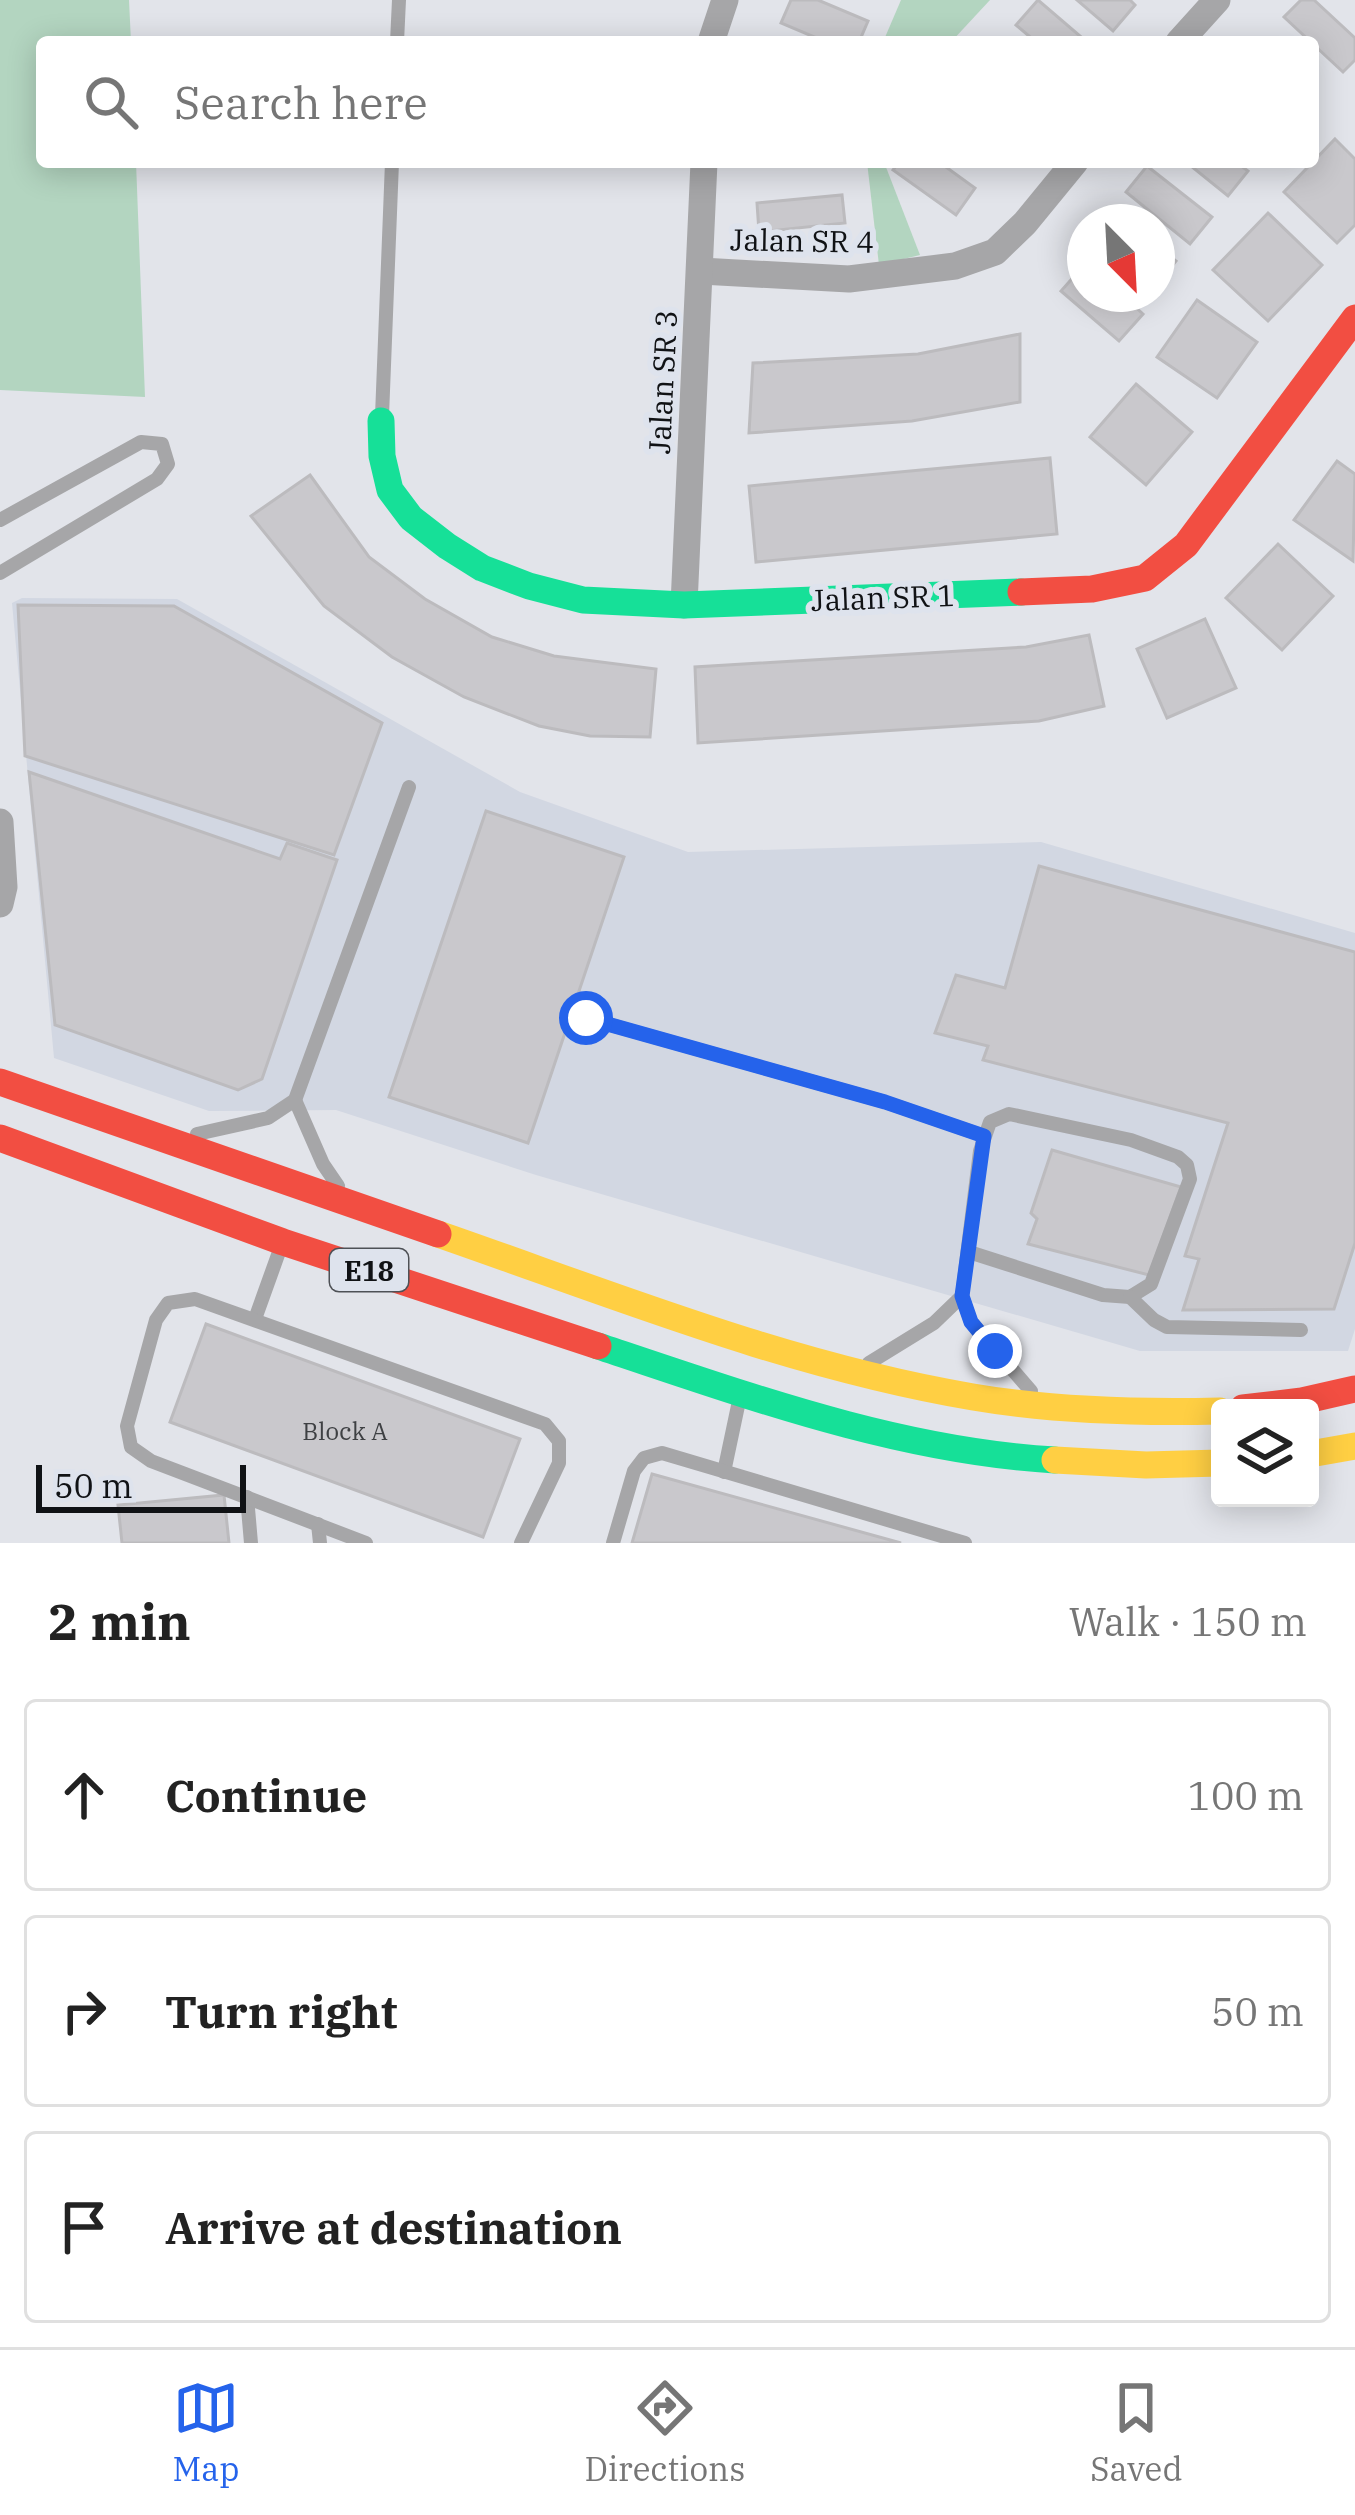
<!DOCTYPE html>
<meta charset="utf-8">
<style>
body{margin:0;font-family:"IBM Plex Serif",serif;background:#f2f2f2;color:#222}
.controls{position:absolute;right:36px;bottom:36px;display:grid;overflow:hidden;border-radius:12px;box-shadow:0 6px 30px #0003}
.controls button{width:108px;height:108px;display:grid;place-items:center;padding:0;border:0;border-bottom:3px solid #e0e0e0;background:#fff;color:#222;font:60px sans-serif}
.compass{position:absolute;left:1067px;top:204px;width:108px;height:108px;border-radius:50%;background:#fff;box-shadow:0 6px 30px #0003;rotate:156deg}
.scale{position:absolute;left:36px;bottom:30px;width:210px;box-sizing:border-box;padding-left:12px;border:6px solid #101215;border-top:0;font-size:33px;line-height:42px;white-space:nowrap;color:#101215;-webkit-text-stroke:9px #dee3ed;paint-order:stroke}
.stop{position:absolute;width:36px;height:36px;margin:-27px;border:9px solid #2563eb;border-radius:50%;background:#fff}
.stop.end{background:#2563eb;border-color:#fff;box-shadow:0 3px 12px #0008}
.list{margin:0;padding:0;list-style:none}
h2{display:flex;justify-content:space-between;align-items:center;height:156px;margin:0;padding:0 48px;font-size:51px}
h2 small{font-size:39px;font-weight:400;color:#767676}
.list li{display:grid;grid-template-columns:78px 1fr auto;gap:36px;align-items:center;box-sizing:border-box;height:192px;margin:0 24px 24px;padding:0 24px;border:3px solid #e0e0e0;border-radius:12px}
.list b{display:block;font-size:45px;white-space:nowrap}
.list em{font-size:39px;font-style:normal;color:#767676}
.icon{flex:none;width:66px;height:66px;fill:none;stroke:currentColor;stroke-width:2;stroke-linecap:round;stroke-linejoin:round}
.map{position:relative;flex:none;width:1355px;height:1543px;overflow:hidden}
.search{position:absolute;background:#fff;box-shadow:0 6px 30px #0003;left:36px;right:36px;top:36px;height:132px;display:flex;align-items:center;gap:30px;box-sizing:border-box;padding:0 42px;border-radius:12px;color:#767676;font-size:45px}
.sheet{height:804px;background:#fff}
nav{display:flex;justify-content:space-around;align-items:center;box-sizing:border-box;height:168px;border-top:3px solid #e0e0e0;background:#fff;font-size:33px;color:#767676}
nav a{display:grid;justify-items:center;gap:6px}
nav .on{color:#2563eb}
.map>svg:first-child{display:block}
</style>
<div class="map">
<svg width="1355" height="1543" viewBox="0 0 1355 1543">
<rect width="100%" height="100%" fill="#e2e4ea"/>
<!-- built -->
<polygon fill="#d2d7e2" points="22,598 177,599 520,792 688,852 1041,842 1355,933 1355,1329 1348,1351 1140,1351 536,1175 336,1110 209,1111 54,1058 12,603"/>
<!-- green -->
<g fill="#b3d5c0">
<polygon points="0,0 129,0 131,42 42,42 42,162 136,162 145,397 0,390"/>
<polygon points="901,0 990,0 951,42 883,42"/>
<polygon points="867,162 884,162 920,255 879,265"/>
</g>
<!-- building -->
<g fill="#c9c8cc" stroke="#bcbbbe" stroke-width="3">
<polygon points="791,0 818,0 868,21 859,42 826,42 781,23"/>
<polygon points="1038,0 1087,42 1036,42 1016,25"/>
<polygon points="1077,0 1130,0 1135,5 1113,31"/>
<polygon points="1301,0 1314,0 1355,38 1355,60 1343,72 1284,17"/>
<polygon points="1335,139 1355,159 1355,225 1337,243 1284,192"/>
<polygon points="899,162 939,162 975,188 956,215 893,170"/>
<polygon points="1186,162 1236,162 1248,171 1228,196"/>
<polygon points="1147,166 1212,217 1190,244 1126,192"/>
<polygon points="842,195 845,223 759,232 757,203"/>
<polygon points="1268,213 1322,265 1268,321 1213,270"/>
<polygon points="1157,246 1176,261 1157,285"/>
<polygon points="1085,264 1085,294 1121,294 1143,314 1119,341 1061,291"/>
<polygon points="1197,300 1257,342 1217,398 1157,357"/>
<polygon points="1020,334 1020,402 912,421 749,433 753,363 918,354"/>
<polygon points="1136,384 1192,432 1146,485 1090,437"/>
<polygon points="1050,458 1057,534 756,562 749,486"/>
<polygon points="1337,461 1355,474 1353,561 1294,520"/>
<polygon points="310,475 369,557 425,599 492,637 554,656 656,669 650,737 590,736 539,726 464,697 392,657 324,606 251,516"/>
<polygon points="1278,544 1333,596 1282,650 1226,598"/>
<polygon points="18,605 174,606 382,723 334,855 25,756"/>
<polygon points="1205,619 1236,688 1167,718 1137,649"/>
<polygon points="1089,635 1104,706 1039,721 698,743 695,667 1026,647"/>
<polygon points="29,772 280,859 287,843 337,860 262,1079 238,1090 55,1025"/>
<polygon points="486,811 624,857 528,1143 389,1097"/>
<polygon points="1039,866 1355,952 1355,1243 1334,1309 1183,1310 1199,1259 1185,1256 1228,1123 983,1060 988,1046 935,1033 956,975 1005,988"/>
<polygon points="1052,1150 1181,1187 1149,1275 1028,1244 1037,1219 1031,1213"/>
<polygon points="206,1324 520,1439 483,1537 170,1422"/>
<polygon points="652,1474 901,1543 632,1543"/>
<polygon points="224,1495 229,1543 122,1543 118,1505"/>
</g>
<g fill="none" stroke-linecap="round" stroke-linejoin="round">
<!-- lane -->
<g stroke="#a6a6a8" stroke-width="14">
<polyline points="397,42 399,0"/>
<polyline points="382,416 392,162"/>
<polyline points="0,520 141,442 162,444 168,464 157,479 0,573"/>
<polyline points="586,1018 885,1102 984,1136"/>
<polyline points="295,1100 323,1164 338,1186"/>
<polyline points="197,1134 268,1118 295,1100 409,787"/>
<polyline points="969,1252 1103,1295 1130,1297 1151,1284 1190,1179 1187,1165 1178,1157 1131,1140 1009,1114 990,1122 980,1151 962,1296 971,1322 1031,1391"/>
<polyline points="1130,1297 1154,1320 1167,1327 1301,1330"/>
<polyline points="255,1319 279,1252"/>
<polyline points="869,1363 934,1323 962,1296"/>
<polyline points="724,1472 739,1401"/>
<polyline points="247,1497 251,1543"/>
<polyline points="318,1524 320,1543"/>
<polyline points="366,1543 151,1461 131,1447 127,1426 156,1320 168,1303 195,1299 545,1424 559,1441 559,1463 521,1543"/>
<polyline points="613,1543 634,1471 644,1458 662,1453 965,1543"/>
</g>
<!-- street -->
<g stroke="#a6a6a8" stroke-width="27">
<polyline points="711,42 725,0"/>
<polyline points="1179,42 1217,0"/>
<polyline points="701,271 849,279 955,266 995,252 1025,223 1075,162"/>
<polyline points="684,605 704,162"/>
<polyline points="0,822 4,887 0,904"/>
</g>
<!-- fast -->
<g stroke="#16e098" stroke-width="27">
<polyline points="381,421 382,456 390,490 411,518 447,546 482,568 529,586 583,600 684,605 1021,592"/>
<path d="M598,1346C746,1395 898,1451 1055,1460"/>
</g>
<!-- slow -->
<g stroke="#ffcf43" stroke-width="27">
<path d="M438,1234C614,1295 789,1366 973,1397C1055,1411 1137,1413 1220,1411"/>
<polyline points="1310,1454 1355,1446"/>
<polyline points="1055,1460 1146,1465 1220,1463"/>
</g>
<!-- jam -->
<g stroke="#f24e42" stroke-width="27">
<polyline points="1021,592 1092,589 1145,578 1186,545 1355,318"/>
<polyline points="0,1082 438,1234"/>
<polyline points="0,1138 283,1242 598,1346"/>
<polyline points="1243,1408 1302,1401 1355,1389"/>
</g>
</g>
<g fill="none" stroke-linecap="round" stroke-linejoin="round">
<!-- route -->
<polyline stroke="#2563eb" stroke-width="15" points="586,1018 885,1102 984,1136 962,1296 971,1322 995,1351"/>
</g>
<g text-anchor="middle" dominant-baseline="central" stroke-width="12" stroke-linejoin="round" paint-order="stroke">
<!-- number labels -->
<g font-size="24" fill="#3e4043">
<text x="345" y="1431">Block A</text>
</g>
<!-- shield labels -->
<rect fill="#dee3ed" stroke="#4e5156" stroke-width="3" x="330" y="1249" width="78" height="42" rx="9"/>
<g font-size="27" font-weight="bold" fill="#101215">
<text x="369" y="1270">E18</text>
</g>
<!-- street labels -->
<g font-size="30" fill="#101215" stroke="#dee3ed">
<text transform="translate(802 240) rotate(1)">Jalan SR 4</text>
<text transform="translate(662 382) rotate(-87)">Jalan SR 3</text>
<text transform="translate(883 597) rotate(-2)">Jalan SR 1</text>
</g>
</g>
</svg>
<div class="controls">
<button><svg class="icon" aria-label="layers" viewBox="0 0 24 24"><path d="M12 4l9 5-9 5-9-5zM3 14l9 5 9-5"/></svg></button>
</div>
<svg class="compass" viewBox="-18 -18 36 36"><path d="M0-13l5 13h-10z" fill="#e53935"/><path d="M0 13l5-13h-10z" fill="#767676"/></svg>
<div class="scale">50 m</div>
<div class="stop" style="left:586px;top:1018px"></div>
<div class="stop end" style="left:995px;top:1351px"></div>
<div class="search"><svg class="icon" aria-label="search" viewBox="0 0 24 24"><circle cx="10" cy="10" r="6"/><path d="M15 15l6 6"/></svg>Search here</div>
</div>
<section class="sheet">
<h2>2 min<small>Walk · 150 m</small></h2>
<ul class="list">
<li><svg class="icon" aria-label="ahead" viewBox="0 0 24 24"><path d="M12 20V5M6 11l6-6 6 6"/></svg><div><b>Continue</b></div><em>100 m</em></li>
<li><svg class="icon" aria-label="right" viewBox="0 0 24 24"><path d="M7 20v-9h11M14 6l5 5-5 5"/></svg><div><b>Turn right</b></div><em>50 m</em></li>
<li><svg class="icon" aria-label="arrive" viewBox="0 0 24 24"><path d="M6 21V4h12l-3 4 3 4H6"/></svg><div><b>Arrive at destination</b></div></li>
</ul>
</section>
<nav>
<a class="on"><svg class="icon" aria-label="map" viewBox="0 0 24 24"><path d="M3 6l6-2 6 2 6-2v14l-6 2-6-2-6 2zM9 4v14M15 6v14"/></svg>Map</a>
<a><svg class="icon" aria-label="directions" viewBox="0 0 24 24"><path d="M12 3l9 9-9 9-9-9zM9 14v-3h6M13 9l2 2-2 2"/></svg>Directions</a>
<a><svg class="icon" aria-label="saved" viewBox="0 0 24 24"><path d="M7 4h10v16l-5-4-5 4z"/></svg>Saved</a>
</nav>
